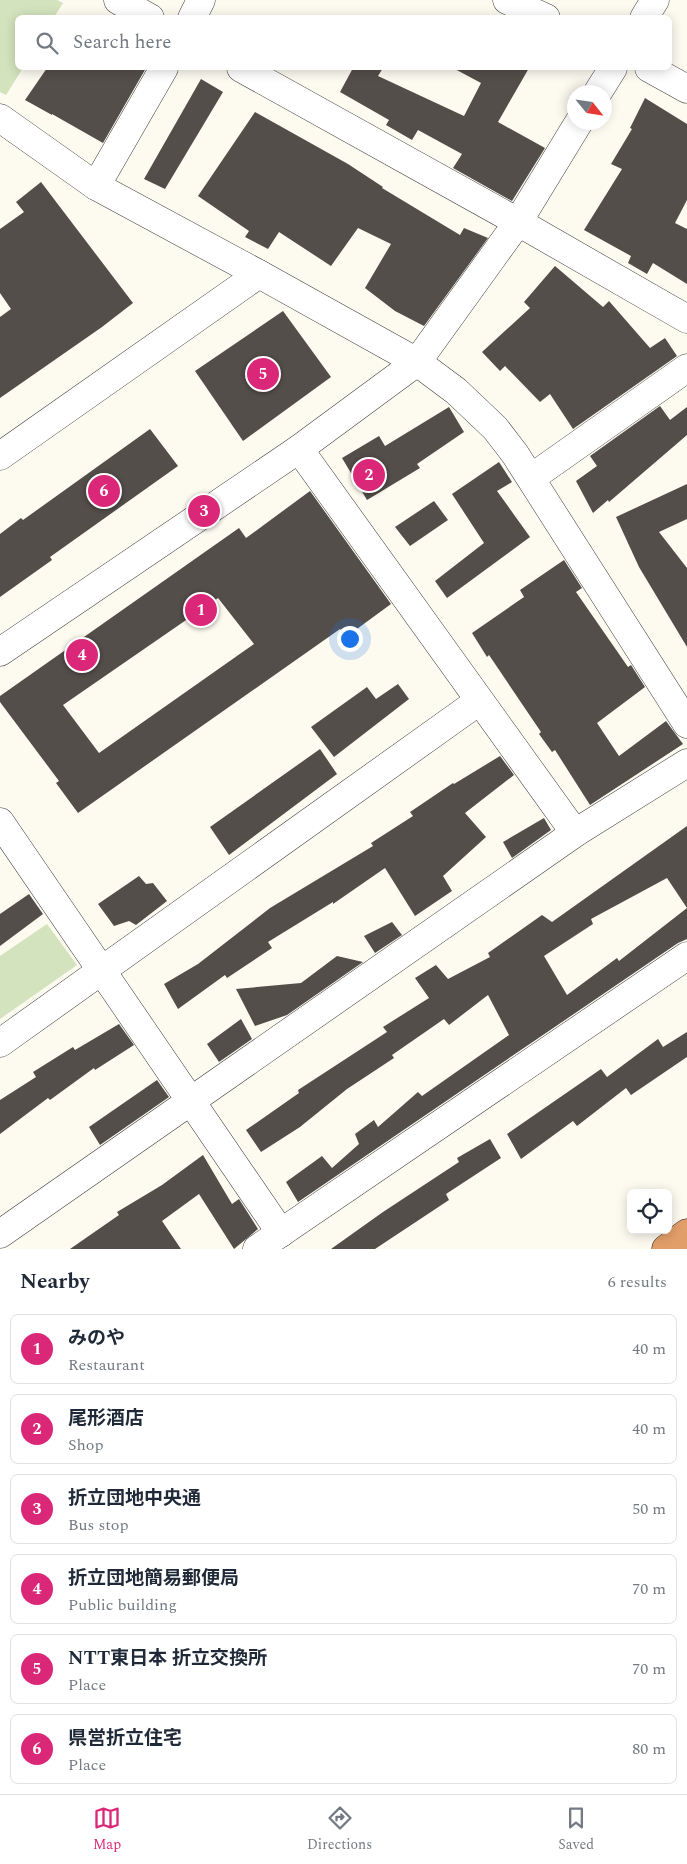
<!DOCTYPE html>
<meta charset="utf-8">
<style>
body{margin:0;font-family:Spectral,"Noto Sans JP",serif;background:#f2f2f3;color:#1f2937}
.controls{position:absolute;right:15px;bottom:15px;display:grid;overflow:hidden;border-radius:8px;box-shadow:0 2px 12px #0003}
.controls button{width:45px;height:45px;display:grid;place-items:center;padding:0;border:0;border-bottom:1px solid #e0e1e3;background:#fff;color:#1f2937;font:25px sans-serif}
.compass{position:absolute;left:567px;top:85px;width:45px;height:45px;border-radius:50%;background:#fff;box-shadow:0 2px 12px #0003;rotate:120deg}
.you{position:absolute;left:349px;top:638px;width:18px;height:18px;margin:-12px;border:4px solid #fff;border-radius:50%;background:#1a73e8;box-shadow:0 0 0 8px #1a73e833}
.badge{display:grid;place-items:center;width:32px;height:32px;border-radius:50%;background:#db2777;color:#fff;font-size:16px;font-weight:700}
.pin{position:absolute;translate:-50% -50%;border:2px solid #fff;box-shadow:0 1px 5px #0006}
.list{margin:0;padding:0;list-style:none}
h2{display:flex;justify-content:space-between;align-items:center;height:65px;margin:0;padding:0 20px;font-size:21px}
h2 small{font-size:16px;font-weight:400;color:#747a83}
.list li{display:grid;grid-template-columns:32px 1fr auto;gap:15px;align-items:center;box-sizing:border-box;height:70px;margin:0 10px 10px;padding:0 10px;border:1px solid #e0e1e3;border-radius:8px}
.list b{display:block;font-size:19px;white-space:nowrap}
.list p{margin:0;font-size:16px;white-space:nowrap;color:#747a83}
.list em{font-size:16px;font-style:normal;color:#747a83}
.icon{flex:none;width:28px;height:28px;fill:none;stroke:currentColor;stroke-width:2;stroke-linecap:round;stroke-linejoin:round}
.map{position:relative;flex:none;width:687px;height:1249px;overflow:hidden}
.search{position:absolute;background:#fff;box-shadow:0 2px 12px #0003;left:15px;right:15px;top:15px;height:55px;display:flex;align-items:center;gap:12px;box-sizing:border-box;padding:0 18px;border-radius:8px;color:#747a83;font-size:19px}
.sheet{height:545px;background:#fff}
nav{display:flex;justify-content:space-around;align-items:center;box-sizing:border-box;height:70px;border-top:1px solid #e0e1e3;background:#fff;font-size:14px;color:#747a83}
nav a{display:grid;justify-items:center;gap:2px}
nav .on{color:#db2777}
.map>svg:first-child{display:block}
</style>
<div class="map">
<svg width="687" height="1249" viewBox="0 0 687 1249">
<rect width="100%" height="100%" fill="#fdfaf0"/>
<!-- green -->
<g fill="#d2e3bd">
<polygon points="0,0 57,0 63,3 54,17 18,18 18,68 23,68 6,95 0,92"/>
<polygon points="47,924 77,965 0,1019 0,956"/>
</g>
<!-- building -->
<g fill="#544e4b" fill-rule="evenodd">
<polygon points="47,68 146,68 103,143 52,114 52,115 25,100"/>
<polygon points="353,68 383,68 378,76 464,116 481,83 453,68 529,68 498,122 545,148 512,201 453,168 462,154 418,130 412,140 386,125 389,120 340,92"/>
<polygon points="201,79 223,92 165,189 144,179"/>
<polygon points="645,98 687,124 687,200 675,223 687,229 687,284 653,263 647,274 628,263 631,256 584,230 622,169 611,164 632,129 630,128"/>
<polygon points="255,112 348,164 383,187 382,188 460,235 464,228 488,238 424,326 395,311 365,288 391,244 358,228 331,266 279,232 268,249 245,237 249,231 198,196"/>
<polygon points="41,182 133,303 102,327 0,398 0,317 11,309 0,293 0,229 24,212 16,202"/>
<polygon points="555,266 603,307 609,301 650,348 665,338 677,356 573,429 550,394 540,402 505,366 500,371 482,352 530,308 524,302"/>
<polygon points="283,311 331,377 243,441 195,371"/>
<polygon points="660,406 670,420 687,407 687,435 609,502 608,500 593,513 576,481 597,466 590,456"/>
<polygon points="449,407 464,432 417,464 420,468 367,500 342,458 379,436 385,446"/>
<polygon points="150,429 178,466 50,557 52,560 0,597 0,534 21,518 23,520"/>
<polygon points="499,462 512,482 497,491 530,537 447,598 435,581 484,543 452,494"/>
<polygon points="687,484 687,519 659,532 687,568 687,647 639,567 616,517"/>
<path d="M310,491L391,604L346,637L340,629L78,813L56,783L59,781L0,702V696L239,528L246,538ZM218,598L254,644L99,753L63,705Z"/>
<polygon points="434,501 448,520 410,546 395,527"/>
<polygon points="564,560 582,588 576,592 628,667 631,665 645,687 597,723 619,756 666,721 683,744 590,805 555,750 552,752 539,734 541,732 489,655 487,657 472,633 524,597 520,590"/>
<polygon points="398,684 409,699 334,757 311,727 367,687 376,699"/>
<polygon points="320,749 337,774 229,855 210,827"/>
<polygon points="500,756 514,775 465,813 486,837 443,876 452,891 415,916 385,868 333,904 333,902 268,942 272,948 227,978 225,975 178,1009 164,984 198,964 270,908 373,846 371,843 413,816 410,812 453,783 454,784"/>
<polygon points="544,818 551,830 512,858 503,842"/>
<polygon points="687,826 687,908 667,878 591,919 593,924 544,956 567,995 617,958 619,961 687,908 687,939 678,943 298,1202 286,1182 322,1156 332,1168 359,1144 355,1134 374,1120 378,1127 418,1092 422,1096 509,1035 488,995 449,1025 444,1019 392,1055 394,1058 347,1089 300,1127 261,1152 246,1130 299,1093 298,1090 387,1032 383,1027 429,998 415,978 436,965 448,979 490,957 488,953 542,915 552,922"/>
<polygon points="139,876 146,884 153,883 167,901 136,925 129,921 114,926 98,904"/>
<polygon points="29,894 43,914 0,946 0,914"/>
<polygon points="392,922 402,935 375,953 364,936"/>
<polygon points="337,956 363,962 287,1015 255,1026 236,989 301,983"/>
<polygon points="241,1019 252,1039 219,1062 207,1044"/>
<polygon points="119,1024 134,1045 95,1070 94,1068 50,1100 48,1098 0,1134 0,1100 36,1077 33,1072 73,1047 75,1050"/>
<polygon points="687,1032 687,1057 631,1095 626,1088 577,1126 573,1121 521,1159 507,1134 601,1069 607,1077 658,1039 663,1047"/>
<polygon points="157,1080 169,1097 100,1145 89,1127"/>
<polygon points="490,1139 501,1158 446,1194 449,1200 375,1249 331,1249 383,1212 459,1162 457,1158"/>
<polygon points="203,1155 232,1204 239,1199 258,1229 234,1249 199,1194 162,1221 181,1249 70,1249 119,1215 117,1212 162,1185"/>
</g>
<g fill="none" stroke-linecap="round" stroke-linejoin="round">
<!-- minor casing -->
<g stroke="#404040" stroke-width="29">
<g id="minor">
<polyline points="118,0 150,18"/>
<polyline points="507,0 546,18"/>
<polyline points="192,18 201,0"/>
<polyline points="644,18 655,0"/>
<polyline points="241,68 518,222 687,319"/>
<polyline points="649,68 687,89"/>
<polyline points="598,92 613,68"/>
<polyline points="0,118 96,186 259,274 417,362 456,391 495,428 515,454 687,724"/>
<polyline points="96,186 164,68"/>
<polyline points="299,449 575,833"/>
<polyline points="0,456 259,274"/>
<polyline points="531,478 687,368"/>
<polyline points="0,652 299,449 417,362 518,222 579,122"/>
<polyline points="0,822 281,1233"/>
<polyline points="0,1043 479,701"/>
<polyline points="0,1234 575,833 687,763"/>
<polyline points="257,1249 687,956"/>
</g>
</g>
<!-- highway casing -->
<g stroke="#1e1e1e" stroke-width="29">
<polyline id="highway" points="666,1249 687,1233"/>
</g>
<!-- minor -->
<use href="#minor" stroke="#fff" stroke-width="28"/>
<!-- highway -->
<use href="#highway" stroke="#e19e69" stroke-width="28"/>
</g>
</svg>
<div class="controls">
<button><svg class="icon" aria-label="locate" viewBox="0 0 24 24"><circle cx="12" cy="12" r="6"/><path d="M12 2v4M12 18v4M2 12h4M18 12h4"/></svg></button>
</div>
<svg class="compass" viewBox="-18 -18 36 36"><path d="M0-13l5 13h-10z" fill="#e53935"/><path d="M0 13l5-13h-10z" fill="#747a83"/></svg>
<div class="you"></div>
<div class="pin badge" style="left:201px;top:610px">1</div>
<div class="pin badge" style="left:369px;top:475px">2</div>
<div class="pin badge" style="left:204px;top:511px">3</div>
<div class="pin badge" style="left:82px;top:655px">4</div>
<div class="pin badge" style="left:263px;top:374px">5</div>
<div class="pin badge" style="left:104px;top:491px">6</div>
<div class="search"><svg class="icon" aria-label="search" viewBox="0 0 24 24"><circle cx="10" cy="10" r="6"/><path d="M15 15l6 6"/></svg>Search here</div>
</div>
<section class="sheet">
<h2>Nearby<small>6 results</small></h2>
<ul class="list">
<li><span class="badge">1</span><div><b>みのや</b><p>Restaurant</p></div><em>40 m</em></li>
<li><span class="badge">2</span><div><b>尾形酒店</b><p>Shop</p></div><em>40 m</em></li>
<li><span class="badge">3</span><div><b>折立団地中央通</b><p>Bus stop</p></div><em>50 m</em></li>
<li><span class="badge">4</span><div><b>折立団地簡易郵便局</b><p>Public building</p></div><em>70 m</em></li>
<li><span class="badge">5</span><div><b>NTT東日本 折立交換所</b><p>Place</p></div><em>70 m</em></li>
<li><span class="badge">6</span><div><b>県営折立住宅</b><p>Place</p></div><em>80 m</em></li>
</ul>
</section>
<nav>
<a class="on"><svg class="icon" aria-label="map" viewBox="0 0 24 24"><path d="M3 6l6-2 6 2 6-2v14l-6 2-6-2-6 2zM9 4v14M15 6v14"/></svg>Map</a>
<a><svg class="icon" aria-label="directions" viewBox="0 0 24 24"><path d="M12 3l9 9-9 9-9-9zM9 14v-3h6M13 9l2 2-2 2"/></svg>Directions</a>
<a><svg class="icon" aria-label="saved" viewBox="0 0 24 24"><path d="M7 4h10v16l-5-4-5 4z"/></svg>Saved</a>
</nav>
